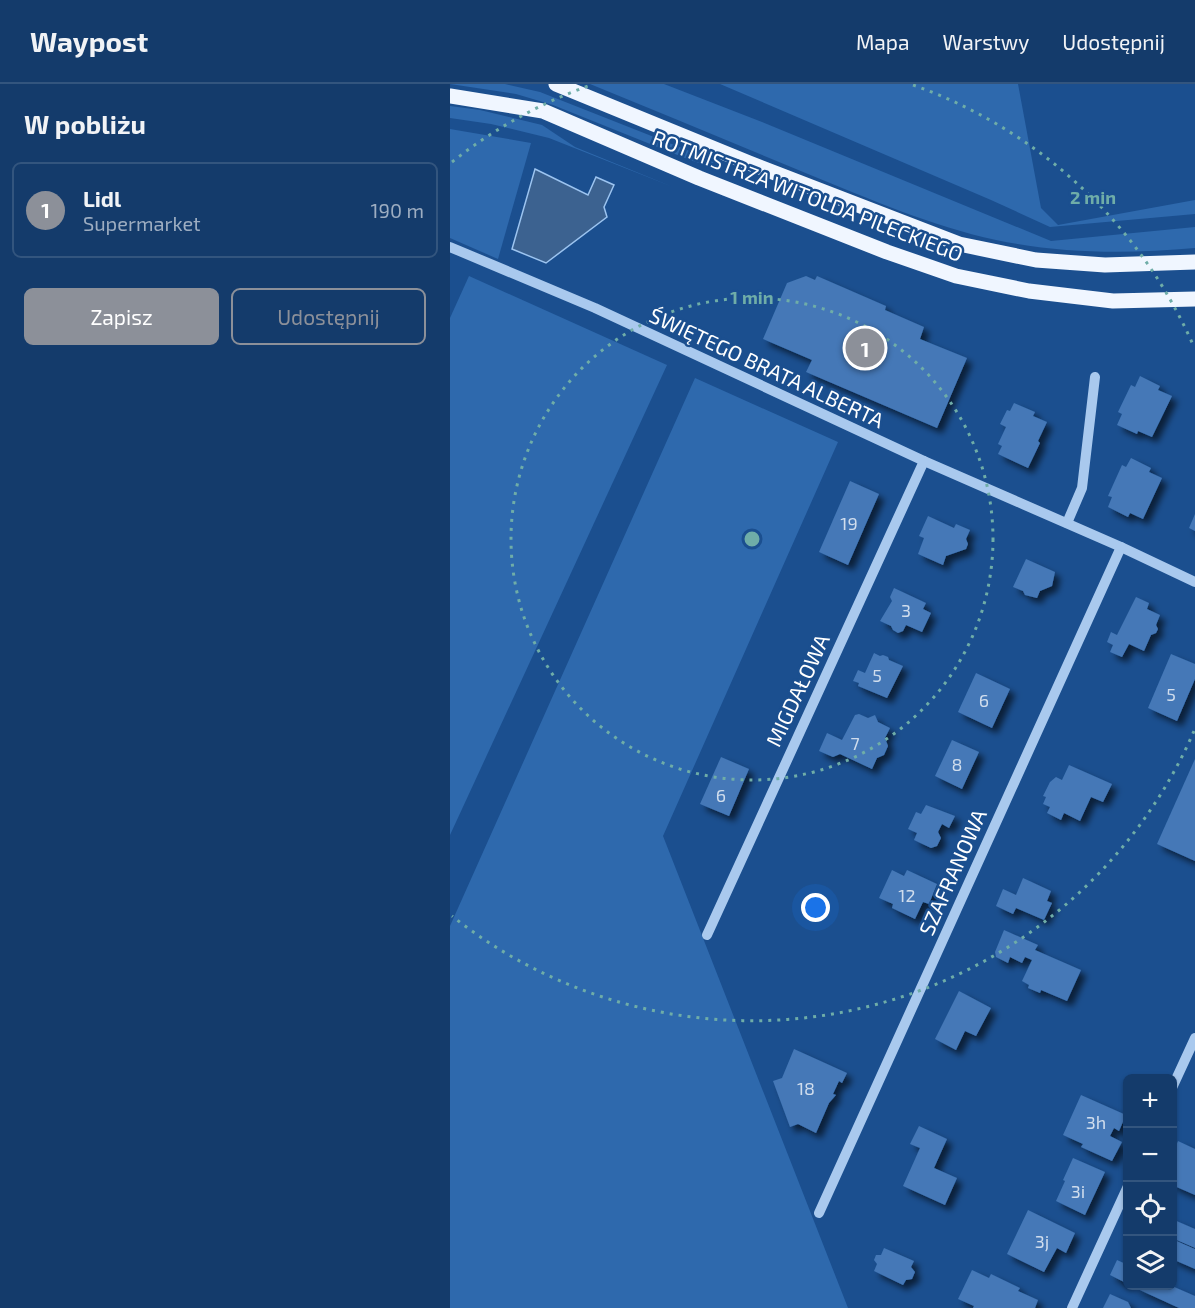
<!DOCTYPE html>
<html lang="pl">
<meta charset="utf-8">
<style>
body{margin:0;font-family:"Exo 2",sans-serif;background:#1d4271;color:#f1f3f6}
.controls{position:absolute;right:18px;bottom:18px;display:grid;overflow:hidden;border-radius:9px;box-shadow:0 2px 4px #0004}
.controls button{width:54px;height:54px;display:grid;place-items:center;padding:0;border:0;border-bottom:2px solid #33557e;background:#143b6b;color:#f1f3f6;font:30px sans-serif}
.you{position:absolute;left:366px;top:824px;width:21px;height:21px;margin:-15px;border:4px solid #fff;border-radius:50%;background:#1a73e8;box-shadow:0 0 0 9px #1a73e833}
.badge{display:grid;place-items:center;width:39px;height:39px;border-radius:50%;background:#8c9099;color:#fff;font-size:20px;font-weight:700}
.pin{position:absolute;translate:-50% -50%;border:3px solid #fff;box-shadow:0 2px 6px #0006}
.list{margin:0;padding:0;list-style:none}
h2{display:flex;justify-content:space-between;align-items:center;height:78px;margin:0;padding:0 24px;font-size:26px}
h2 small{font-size:20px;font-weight:400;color:#9dadc1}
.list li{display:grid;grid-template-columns:39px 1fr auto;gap:18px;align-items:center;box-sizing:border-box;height:96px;margin:0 12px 12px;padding:0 12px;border:2px solid #33557e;border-radius:9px}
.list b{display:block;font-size:22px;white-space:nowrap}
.list p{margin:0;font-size:20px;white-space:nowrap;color:#9dadc1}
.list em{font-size:20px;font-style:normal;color:#9dadc1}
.actions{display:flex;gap:12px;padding:18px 24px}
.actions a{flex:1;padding:14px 0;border:2px solid #8c9099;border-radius:9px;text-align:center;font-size:21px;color:#8c9099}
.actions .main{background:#8c9099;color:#fff}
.icon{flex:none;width:33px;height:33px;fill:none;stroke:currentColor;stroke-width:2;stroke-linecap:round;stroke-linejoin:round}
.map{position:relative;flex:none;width:745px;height:1224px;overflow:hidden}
header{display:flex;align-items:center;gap:36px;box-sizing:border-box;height:84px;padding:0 30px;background:#143b6b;border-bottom:2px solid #33557e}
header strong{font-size:28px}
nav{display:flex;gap:33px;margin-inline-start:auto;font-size:21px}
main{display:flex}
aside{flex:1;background:#143b6b}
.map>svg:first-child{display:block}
</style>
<header>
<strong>Waypost</strong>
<nav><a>Mapa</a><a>Warstwy</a><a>Udostępnij</a></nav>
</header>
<main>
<aside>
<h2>W pobliżu<small></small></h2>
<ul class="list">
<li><span class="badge">1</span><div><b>Lidl</b><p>Supermarket</p></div><em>190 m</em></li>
</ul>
<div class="actions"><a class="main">Zapisz</a><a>Udostępnij</a></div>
</aside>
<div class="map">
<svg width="745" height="1224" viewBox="0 0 745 1224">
<defs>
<filter id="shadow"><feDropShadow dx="5.5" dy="5.5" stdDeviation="3" flood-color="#0009"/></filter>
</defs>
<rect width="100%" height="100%" fill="#1b4f8f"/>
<!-- green -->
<g fill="#2e69ad">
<polygon points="0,0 55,0 90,8 270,79 249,79 240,76 103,21 66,10"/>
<path d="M140,0H214L312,38L601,157L745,143V164C678,170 613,170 546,156C481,142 420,115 358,90C286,60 213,30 140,0Z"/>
<polygon points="270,0 568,0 591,124 608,141 745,116 745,130 600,143 541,116"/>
<polygon points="0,22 30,26 92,41 125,63 223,103 99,54 41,40 0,34"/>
<polygon points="0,45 81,59 48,175 0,154"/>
<polygon points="19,192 217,281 0,751 0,234"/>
<polygon points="245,294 388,358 213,752 398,1224 0,1224 0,842"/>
</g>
<!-- water -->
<polygon fill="#3c6290" stroke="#9cc4f0" stroke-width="1.5" points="85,85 138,111 146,93 164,101 154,123 157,133 96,179 62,165"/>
<!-- building -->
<g fill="#4478b7" filter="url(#shadow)">
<polygon points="356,192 365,196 367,192 436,222 435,226 474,243 470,255 517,274 487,344 356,288 362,276 313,255 337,199"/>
<polygon points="690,292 710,302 708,306 722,312 702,353 688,347 687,350 667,341 672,330 668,328 681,301 685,303"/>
<polygon points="564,319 585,328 583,332 597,338 588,357 590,359 578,384 548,370 552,362 548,360 556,343 550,340 557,326 560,327"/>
<polygon points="681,374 701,384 699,388 712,394 693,435 680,429 678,433 658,423 662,413 658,412 672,381 676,383"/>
<polygon points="400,397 429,410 398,481 369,468"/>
<polygon points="745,430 745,447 739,444"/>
<polygon points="478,432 504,444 506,440 520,446 516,455 518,460 516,465 496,472 493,481 468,470 474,454 469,452"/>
<polygon points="576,475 605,488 602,502 590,507 587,514 575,511 573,507 563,503"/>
<polygon points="444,504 476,519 473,525 481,529 472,548 456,541 453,547 448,549 443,546 441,542 430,537 442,517 440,513"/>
<polygon points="686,513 699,519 697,525 710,531 706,541 708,545 706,549 701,551 694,567 679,560 672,573 660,568 663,561 657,558 661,548 667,551"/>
<polygon points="424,569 430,572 433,571 438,573 439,576 453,582 437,614 408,602 409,599 403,597 408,586 415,589"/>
<polygon points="721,570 745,580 745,595 727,637 698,624"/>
<polygon points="526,589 560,605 542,644 508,628"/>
<polygon points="409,630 418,634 425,631 428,638 440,644 435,654 438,662 434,671 427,674 422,685 390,670 383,673 369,667 377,649 392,656 405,631"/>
<polygon points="502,656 529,668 512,705 485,692"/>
<polygon points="271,673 299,685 279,732 250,720"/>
<polygon points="745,675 745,777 707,760"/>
<polygon points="619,681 662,700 653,718 641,713 630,737 614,729 611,736 597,729 600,723 593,720 596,713 593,712 600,698 606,693 612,696"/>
<polygon points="476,721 505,732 499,744 492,740 488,748 491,754 487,762 481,764 464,756 467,749 458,745 466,728 471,730"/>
<polygon points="442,786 454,792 457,786 487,800 479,820 473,818 465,835 442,824 443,820 429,814"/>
<polygon points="573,794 601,807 597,817 602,819 594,836 566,824 563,830 546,822 553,805 566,811"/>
<polygon points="554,846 588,861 585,866 631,886 617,917 591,906 590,909 578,904 579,901 572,897 582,876 575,873 572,879 560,873 558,879 546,873 545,868"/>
<polygon points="509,907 541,924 526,952 515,947 506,966 485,955"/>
<polygon points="344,965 397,989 392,999 389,997 383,1010 386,1011 379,1019 366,1049 348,1040 340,1043 323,997 332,994"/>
<polygon points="631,1011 676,1031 669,1047 664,1044 660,1052 672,1058 662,1077 631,1063 633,1060 613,1051"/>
<polygon points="469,1042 497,1055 484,1084 507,1094 495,1121 453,1102 470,1064 460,1060"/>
<polygon points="728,1057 745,1065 745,1111 722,1101 722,1071"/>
<polygon points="623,1074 655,1088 635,1131 606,1117 615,1097 613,1096"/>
<polygon points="578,1126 625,1149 616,1169 607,1164 594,1188 557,1170"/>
<polygon points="722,1135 745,1145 745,1164 722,1154"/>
<polygon points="722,1155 745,1165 745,1185 722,1175"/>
<polygon points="434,1164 464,1177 461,1183 465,1188 462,1195 456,1196 453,1201 424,1187 427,1180 424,1176 426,1171 431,1171"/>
<polygon points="667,1176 678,1181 678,1200 660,1191"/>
<polygon points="522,1186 539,1194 541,1190 570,1204 568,1207 588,1216 585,1224 523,1224 524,1222 508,1215"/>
<polygon points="681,1202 722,1202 745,1212 745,1224 729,1224"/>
<polygon points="660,1210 678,1218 681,1224 653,1224"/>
</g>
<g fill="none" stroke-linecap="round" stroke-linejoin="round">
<!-- minor -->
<g stroke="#a9c9ee" stroke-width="10">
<polyline points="0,163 145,224 474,377 671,463 745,498"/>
<polyline points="617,439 632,404 645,293"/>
<polyline points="257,851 474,377"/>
<polyline points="722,1004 745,954"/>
<polyline points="369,1129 671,463"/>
<polyline points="622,1224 678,1102"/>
</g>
<!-- major -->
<g stroke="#f0f6ff" stroke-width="15">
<polyline points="106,0 299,79 509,160 586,176 655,181 745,178"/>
<polyline points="0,12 93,27 249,94 437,168 506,192 579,207 663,217 745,215"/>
</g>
</g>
<!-- distance rings -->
<g fill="none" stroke="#6fada8" stroke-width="3" stroke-dasharray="3 6">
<circle cx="302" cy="455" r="241"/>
<path d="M744 647A482 482 0 0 1 2 832M2 78A482 482 0 0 1 141 1M463 1A482 482 0 0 1 744 263"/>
</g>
<g text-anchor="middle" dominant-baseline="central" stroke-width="5" stroke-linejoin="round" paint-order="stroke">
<!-- number labels -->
<g font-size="18" fill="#d0dded">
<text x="399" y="439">19</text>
<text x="456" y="526">3</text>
<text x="427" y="591">5</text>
<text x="721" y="610">5</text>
<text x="534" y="616">6</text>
<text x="405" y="659">7</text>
<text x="507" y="680">8</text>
<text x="271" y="711">6</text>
<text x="457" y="811">12</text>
<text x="356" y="1004">18</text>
<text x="646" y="1038">3h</text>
<text x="628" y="1107">3i</text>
<text x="592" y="1157">3j</text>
</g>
<!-- street labels -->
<g font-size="21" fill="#fff" stroke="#1b4f8f">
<text transform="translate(358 111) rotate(21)">ROTMISTRZA WITOLDA PILECKIEGO</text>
<text transform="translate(317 283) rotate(25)">ŚWIĘTEGO BRATA ALBERTA</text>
<text transform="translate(347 606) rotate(-65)">MIGDAŁOWA</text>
<text transform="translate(502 788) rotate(-66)">SZAFRANOWA</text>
</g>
</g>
<circle cx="302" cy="455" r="9" fill="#6fada8" stroke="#1b4f8f" stroke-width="3"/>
<g font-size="18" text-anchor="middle" font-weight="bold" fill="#6fada8" stroke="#1b4f8f" stroke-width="5" stroke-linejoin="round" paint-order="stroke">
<text x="643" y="120">2 min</text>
<text x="302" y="220">1 min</text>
</g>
</svg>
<div class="controls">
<button>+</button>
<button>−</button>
<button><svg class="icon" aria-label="locate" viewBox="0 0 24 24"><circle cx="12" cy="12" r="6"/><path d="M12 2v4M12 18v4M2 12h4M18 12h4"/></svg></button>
<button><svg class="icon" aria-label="layers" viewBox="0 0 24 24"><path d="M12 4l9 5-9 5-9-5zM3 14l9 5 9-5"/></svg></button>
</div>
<div class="you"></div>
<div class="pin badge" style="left:415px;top:264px">1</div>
</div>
</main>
